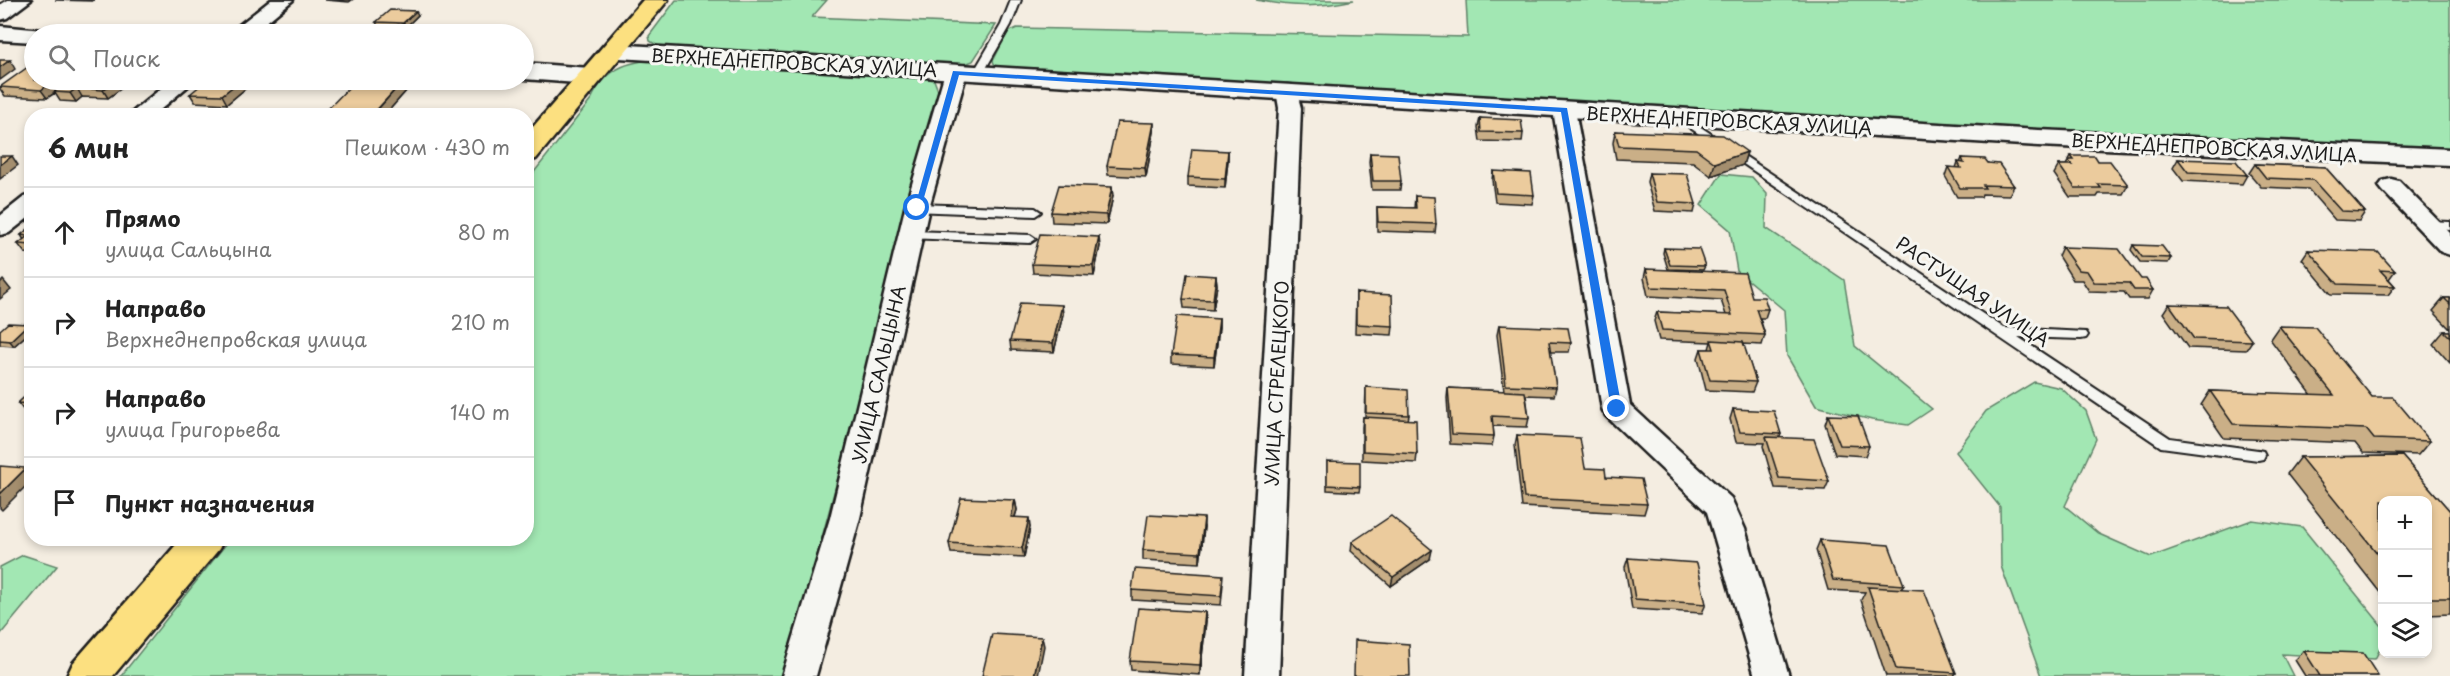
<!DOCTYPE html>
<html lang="ru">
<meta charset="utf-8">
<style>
body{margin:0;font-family:"Playpen Sans",sans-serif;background:#f6f6f6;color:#222}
.controls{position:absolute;right:18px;bottom:18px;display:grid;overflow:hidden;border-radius:12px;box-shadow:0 3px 9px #0003}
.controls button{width:54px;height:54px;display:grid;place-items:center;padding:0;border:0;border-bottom:2px solid #e0e0e0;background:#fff;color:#222;font:30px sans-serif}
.stop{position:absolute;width:18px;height:18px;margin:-14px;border:4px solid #1a73e8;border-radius:50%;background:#fff}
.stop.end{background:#1a73e8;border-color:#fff;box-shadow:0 2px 6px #0008}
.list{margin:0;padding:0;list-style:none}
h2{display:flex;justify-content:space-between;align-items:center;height:78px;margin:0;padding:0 24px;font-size:26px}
h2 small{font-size:20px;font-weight:400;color:#767676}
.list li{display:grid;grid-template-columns:39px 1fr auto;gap:18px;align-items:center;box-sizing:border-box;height:90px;padding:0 24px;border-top:2px solid #e0e0e0}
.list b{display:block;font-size:22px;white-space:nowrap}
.list p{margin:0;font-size:20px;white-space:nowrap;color:#767676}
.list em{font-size:20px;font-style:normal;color:#767676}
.icon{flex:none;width:33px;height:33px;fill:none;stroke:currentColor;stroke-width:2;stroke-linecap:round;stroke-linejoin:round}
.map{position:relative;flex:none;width:2450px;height:676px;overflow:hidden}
.search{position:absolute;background:#fff;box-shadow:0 3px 9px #0003;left:24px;top:24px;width:510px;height:66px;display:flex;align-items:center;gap:15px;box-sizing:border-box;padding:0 21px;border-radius:33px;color:#767676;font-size:22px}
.panel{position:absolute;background:#fff;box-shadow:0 3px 9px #0003;left:24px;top:108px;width:510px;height:438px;border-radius:24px}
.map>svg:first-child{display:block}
</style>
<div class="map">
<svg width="2450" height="676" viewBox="0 0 2450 676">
<rect width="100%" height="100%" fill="#f4ede1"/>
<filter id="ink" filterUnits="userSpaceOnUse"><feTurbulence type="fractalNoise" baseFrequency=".0167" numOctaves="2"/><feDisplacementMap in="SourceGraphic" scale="12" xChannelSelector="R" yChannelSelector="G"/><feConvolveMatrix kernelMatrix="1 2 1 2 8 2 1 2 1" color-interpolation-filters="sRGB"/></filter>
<g filter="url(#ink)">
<!-- green -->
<g fill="#a2e7b3" stroke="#5f8268" stroke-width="1.5">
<polygon points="676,0 827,0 812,17 996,25 973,61 956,67 658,46 650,41 649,36"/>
<path d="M1256,0H1354C1317,8 1293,7 1256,0Z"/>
<polygon points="1466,0 2450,0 2450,153 2352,149 996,68 993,61 1008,32 1017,28 1468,37"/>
<path d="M667,59L918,77L934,80L939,93C886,287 839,483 784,676H121L230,539L526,538L527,181L591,100C606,65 633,60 667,59Z"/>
<polygon points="1721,174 1752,177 1767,194 1766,228 1844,280 1855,346 1932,409 1908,425 1872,420 1816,406 1787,356 1784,310 1737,271 1730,230 1701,205"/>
<polygon points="2034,382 2061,388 2086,411 2096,439 2065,506 2099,534 2151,557 2252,520 2302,527 2382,626 2382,645 2375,659 2282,654 2293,676 2041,676 2001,566 2000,507 1956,452 1986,411"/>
<polygon points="23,555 57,566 0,635 0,567"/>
</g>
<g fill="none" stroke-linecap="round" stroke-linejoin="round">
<!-- service casing -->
<g stroke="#1c1c1c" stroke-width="4">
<g id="service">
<polygon points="1011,0 1021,0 1011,25 982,75 974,75 973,73 1001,25"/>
<polygon points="1681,114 2004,328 2086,332 2088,335 2086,338 2081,339 2018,337 2170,438 2258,450 2263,451 2265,455 2263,459 2258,460 2161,447 1677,119 1677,115"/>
<polygon points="917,204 1035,208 1041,212 1035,216 913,211 911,208 913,205"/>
<polygon points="2428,221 2450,222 2450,230 2424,228 2422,225 2424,222"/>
<polygon points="911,231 1030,235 1036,239 1030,243 907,238 905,235 907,232"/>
</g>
</g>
<!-- minor casing -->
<g stroke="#1c1c1c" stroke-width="5">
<g id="minor">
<polygon points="8,0 31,0 7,18 0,20 0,5"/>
<polygon points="271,0 293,0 252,34 230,34 233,30"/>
<polygon points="956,66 963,68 967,72 929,208 860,518 816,676 782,676 830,518 905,208 945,72 949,68"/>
<polygon points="171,80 195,80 153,116 128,116"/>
<polygon points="1287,85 1295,86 1301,108 1279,676 1245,676 1279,108 1276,91 1279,86"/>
<polygon points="1564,103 1572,105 1575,110 1630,405 1731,498 1745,529 1789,676 1755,676 1707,512 1606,416 1602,409 1553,110 1556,105"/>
<polygon points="2391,179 2399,181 2450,233 2450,255 2441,252 2383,191 2379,186 2383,181"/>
<polygon points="32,195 32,215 9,233 0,235 0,216 24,197"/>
</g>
</g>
<!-- tertiary casing -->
<g stroke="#1c1c1c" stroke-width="5">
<g id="tertiary">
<polygon points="0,26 43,30 46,34 34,34 34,42 0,40"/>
<polygon points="612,44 2039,130 2450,149 2450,165 2039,146 603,57 599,52 603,47"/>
<polygon points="524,63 590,68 599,70 603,76 599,82 590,84 524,79"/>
</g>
</g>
<!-- primary casing -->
<g stroke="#1c1c1c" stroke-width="5">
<g id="primary">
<polygon points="643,0 668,0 536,159 526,161 526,135"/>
<polygon points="182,538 224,538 219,549 113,676 67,676 73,663"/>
</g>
</g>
<!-- service -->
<use href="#service" fill="#f6f6f2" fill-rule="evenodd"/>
<!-- minor -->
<use href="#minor" fill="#f6f6f2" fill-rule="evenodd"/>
<!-- tertiary -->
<use href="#tertiary" fill="#f6f6f2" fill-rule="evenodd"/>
<!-- primary -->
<use href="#primary" fill="#fce080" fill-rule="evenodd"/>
</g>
<!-- wall -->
<g fill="#caaf87" stroke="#1c1c1c" stroke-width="1.5">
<polygon points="55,0 94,0 92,1"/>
<polygon points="325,0 352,0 349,2"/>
<polygon points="418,15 405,28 378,26 376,22"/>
<polygon points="34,80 128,80 130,82 108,98 82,97 76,102 60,101 55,93 47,98 5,96 0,89 0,87"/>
<polygon points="402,82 406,91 384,116 324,116 323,114"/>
<polygon points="252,83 227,104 195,102 190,94"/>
<polygon points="1480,118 1523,133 1522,142 1480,141 1478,127"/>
<polygon points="1615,131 1747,152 1743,165 1711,176 1693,162 1616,159 1613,143"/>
<polygon points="1154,132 1146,177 1108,175 1107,166"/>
<polygon points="1228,151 1228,160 1225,188 1188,186 1188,177"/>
<polygon points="1370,153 1401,181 1400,190 1372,190 1369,162"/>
<polygon points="2071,156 2098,161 2128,185 2123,194 2099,194 2097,197 2070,197 2054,174 2059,165 2066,165"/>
<polygon points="1962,158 1988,163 2014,186 2009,195 1982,194 1981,197 1957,197 1945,176 1948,167 1956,168 1958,162 1960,163"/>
<polygon points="2178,159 2247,175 2242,184 2183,181 2173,168"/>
<polygon points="2255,164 2325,167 2365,212 2359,221 2335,220 2308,189 2261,187 2249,173"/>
<polygon points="1493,171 1534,195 1532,204 1495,202 1492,180"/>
<polygon points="1649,173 1696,204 1694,213 1655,211 1647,182"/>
<polygon points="1113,196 1107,224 1052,222 1051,212"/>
<polygon points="1415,196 1436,224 1435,233 1377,231 1377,207 1414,208"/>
<polygon points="32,226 32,254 25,253 18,244 24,240 21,235"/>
<polygon points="2133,245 2171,258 2168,263 2140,262 2131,250"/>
<polygon points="1100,246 1094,276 1033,273 1032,264"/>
<polygon points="2062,247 2141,279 2153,290 2148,299 2129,299 2124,292 2089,291 2082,280 2073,280 2058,256"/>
<polygon points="1664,248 1705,266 1703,270 1668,269 1663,253"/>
<polygon points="2308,250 2395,271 2389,279 2395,286 2388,295 2331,294 2302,259"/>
<polygon points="1646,269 1752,297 1768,309 1765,318 1760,318 1765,335 1762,345 1743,344 1756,382 1752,392 1706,390 1698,358 1701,349 1709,349 1711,342 1659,340 1654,321 1657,312 1726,315 1721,300 1648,296 1644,278"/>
<polygon points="1216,276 1217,285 1213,310 1184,308 1183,299"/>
<polygon points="1356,293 1393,326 1392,335 1355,333"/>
<polygon points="2444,298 2450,298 2450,329 2433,311"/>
<polygon points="2169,304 2252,341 2246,350 2188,348 2163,313"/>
<polygon points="1063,314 1054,352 1011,350 1010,341"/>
<polygon points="1219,319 1219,328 1214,366 1171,364 1171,355"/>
<polygon points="1499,325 1571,343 1569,352 1550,352 1556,387 1554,396 1526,395 1529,418 1527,427 1493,426 1494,436 1492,446 1450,444 1447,398 1448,388 1504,391 1497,335"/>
<polygon points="2279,326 2372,397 2430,441 2418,455 2363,453 2355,443 2224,438 2201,405 2210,391 2312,395 2270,339"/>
<polygon points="32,328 32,330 14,346 0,345 0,330"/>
<polygon points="2444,331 2450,331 2450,363 2433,344"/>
<polygon points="1366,387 1409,415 1408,420 1417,454 1416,463 1362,460 1362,427 1363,417 1365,417"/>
<polygon points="32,390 32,413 25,412 18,403"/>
<polygon points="1733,409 1781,434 1780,437 1829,481 1825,490 1775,488 1763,446 1764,443 1736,442 1730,419"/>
<polygon points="1828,415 1869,446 1865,456 1835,454 1825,424"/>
<polygon points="1517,435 1585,468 1606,477 1647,504 1644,514 1522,507 1515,445"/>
<polygon points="2402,456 2450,511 2450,614 2427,615 2427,501 2382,501 2382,595 2287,474 2300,457"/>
<polygon points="1327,461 1360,487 1359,492 1327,490"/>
<polygon points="1015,500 1017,510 1015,517 1030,527 1024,557 951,553 949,543"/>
<polygon points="1204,527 1200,563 1143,560 1143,550"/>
<polygon points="1820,540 1904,585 1901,589 1956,673 1954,676 1886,676 1861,600 1865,592 1828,590 1816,550"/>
<polygon points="1352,542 1430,559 1391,586 1351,551"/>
<polygon points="1628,558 1706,604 1702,613 1632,609 1625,567"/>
<polygon points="1223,584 1221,605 1132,600 1132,590"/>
<polygon points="1205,612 1206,621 1200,675 1131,670 1130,661"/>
<polygon points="2304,651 2378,676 2305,676 2295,660"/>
</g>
<!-- shaded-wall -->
<g fill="#a48e6e" stroke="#1c1c1c" stroke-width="1.5">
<polygon points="416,11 418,15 405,28 403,23"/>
<polygon points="10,60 15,69 0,80 0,67"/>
<polygon points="55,80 73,80 47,98 41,90"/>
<polygon points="116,80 128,80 130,82 108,98 103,90"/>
<polygon points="241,80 250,80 252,83 227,104 222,95"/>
<polygon points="402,82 406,91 384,116 372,116"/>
<polygon points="77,88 82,97 76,102 70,93"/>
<polygon points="1154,123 1154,132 1146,177 1145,168"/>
<polygon points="1228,151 1228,160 1225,188 1225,179"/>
<polygon points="1747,152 1743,165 1711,176 1715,163"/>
<polygon points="12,156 18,165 0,179 0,165"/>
<polygon points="1112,187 1113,196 1107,224 1106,215"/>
<polygon points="1099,237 1100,246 1094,276 1093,266"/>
<polygon points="1216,276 1217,285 1213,310 1213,300"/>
<polygon points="3,280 11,290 0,299 0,283"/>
<polygon points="1062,305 1063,314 1054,352 1053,343"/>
<polygon points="1219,319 1219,328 1214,366 1214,357"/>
<polygon points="28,324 32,330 14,346 10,341"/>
<polygon points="26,468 32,473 32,480 2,510 0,508 0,494"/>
<polygon points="1015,500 1017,510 1012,526 1011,517"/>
<polygon points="1029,518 1030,527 1024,557 1022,548"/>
<polygon points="1204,518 1204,527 1200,563 1200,553"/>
<polygon points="1432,550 1430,559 1391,586 1393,577"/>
<polygon points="1205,612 1206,621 1200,675 1200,665"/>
<polygon points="1042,637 1044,646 1038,676 1034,676"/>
</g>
<!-- building -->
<g fill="#ebcb9d" stroke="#1c1c1c" stroke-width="1.5">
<polygon points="390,10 416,11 403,23 376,22"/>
<polygon points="0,60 10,60 0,67"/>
<polygon points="28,67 34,67 34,80 55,80 41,90 0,87"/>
<polygon points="72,80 116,80 103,90 77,88 70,93 54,92"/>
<polygon points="207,80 241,80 222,95 190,94"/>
<polygon points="355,81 402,82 372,115 323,114"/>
<polygon points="1480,118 1521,120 1523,133 1481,132"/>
<polygon points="1117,122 1154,123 1145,168 1107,166"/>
<polygon points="1615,131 1723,135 1747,152 1715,163 1696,149 1619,146"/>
<polygon points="1192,149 1228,151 1225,179 1188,177"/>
<polygon points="1370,153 1398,154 1401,181 1373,181"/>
<polygon points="0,156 12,156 0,165"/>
<polygon points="2071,156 2095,156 2098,161 2110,161 2128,185 2098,184 2101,188 2075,188 2059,165 2072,165 2068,160 2074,160"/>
<polygon points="1962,158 1985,159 1988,163 1999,164 2014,186 1983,185 1985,188 1960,188 1948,167 1961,168 1958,162 1964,163"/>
<polygon points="2178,159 2236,161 2247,175 2188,172"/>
<polygon points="2255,164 2325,167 2365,212 2341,211 2313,180 2266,178"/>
<polygon points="1493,171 1531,173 1534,195 1496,193"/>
<polygon points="1649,173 1687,174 1696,204 1657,202"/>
<polygon points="1059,185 1112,187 1106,215 1051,212"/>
<polygon points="1415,196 1434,197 1436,224 1378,222 1377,207 1416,208"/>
<polygon points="32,226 32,245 18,244 28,236 21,235"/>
<polygon points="1040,234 1099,237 1093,266 1032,264"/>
<polygon points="2133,245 2162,246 2171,258 2142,257"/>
<polygon points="2062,247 2119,249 2141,279 2146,279 2153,290 2134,290 2129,283 2094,282 2087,271 2078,270"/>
<polygon points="1664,248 1699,249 1705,266 1670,265"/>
<polygon points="2308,250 2378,252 2395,271 2380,270 2395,286 2338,284"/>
<polygon points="1646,269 1745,273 1752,297 1764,297 1768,309 1756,309 1765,335 1662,330 1657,312 1732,315 1724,290 1651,287"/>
<polygon points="1187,274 1216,276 1213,300 1183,299"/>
<polygon points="1356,293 1392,295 1393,326 1356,324"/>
<polygon points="2444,298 2450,298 2450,304"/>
<polygon points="1020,303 1062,305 1053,343 1010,341"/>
<polygon points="2169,304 2226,306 2252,341 2194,339"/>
<polygon points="1177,316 1219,319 1214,357 1171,355"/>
<polygon points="8,323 28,324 10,341 0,340 0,330"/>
<polygon points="1499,325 1568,328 1571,343 1549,342 1556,387 1506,385"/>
<polygon points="2279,326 2315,327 2372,397 2393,397 2430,441 2374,439 2366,429 2233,424 2210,391 2334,395"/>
<polygon points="2444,331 2450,331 2450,337"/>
<polygon points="1711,340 1743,342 1756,382 1710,380 1701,349 1714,349"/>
<polygon points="1366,387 1408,390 1409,415 1366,413"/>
<polygon points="1448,388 1525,392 1529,418 1492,416 1494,436 1452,434"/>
<polygon points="32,390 32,404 18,403"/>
<polygon points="1733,409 1774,411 1781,434 1740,432"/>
<polygon points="1828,415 1858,416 1869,446 1840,445"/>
<polygon points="1363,417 1416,420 1417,454 1363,451"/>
<polygon points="1517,435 1580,438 1585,468 1605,469 1606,477 1641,479 1647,504 1524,498"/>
<polygon points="1766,437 1814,439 1829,481 1779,478"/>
<polygon points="2402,456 2450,511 2450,598 2427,598 2427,501 2382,501 2382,559 2300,457"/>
<polygon points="1327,461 1360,462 1360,487 1327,485"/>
<polygon points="0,466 26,468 0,494"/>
<polygon points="961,498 1015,500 1011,517 1029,518 1022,548 949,543"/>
<polygon points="1148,515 1204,518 1200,553 1143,550"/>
<polygon points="1391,516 1432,550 1393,577 1352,542"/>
<polygon points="1820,540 1889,545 1904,585 1833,580"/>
<polygon points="1628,558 1697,563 1706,604 1635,599"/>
<polygon points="1135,569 1223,575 1221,596 1132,590"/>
<polygon points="1868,587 1924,590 1956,673 1896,669"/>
<polygon points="1138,608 1205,612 1200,665 1130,661"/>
<polygon points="992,634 1042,637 1034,676 982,676"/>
<polygon points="1355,640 1409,644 1410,676 1354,676"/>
<polygon points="2304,651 2363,653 2378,676 2320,676"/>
</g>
</g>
<!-- route -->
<polygon fill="#1a73e8" points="953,71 1567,108 1622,409 1617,413 1611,409 1561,112 959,75 921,208 914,210"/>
<g text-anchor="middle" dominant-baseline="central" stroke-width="6" stroke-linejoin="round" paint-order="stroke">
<!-- street labels -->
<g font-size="18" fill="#1c1c1c" stroke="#f6f6f2">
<text transform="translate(794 62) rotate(3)">ВЕРХНЕДНЕПРОВСКАЯ УЛИЦА</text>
<text transform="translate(1729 120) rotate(3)">ВЕРХНЕДНЕПРОВСКАЯ УЛИЦА</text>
<text transform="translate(2214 147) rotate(3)">ВЕРХНЕДНЕПРОВСКАЯ УЛИЦА</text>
<text transform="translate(1973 291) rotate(34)">РАСТУЩАЯ УЛИЦА</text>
<text transform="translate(878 374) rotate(-77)">УЛИЦА САЛЬЦЫНА</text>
<text transform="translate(1276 383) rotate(-87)">УЛИЦА СТРЕЛЕЦКОГО</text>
</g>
</g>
</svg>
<div class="controls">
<button>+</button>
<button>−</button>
<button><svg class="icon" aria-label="layers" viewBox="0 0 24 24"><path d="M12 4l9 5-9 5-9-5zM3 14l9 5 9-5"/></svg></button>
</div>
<div class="stop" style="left:917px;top:208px"></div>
<div class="stop end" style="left:1617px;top:409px"></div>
<div class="search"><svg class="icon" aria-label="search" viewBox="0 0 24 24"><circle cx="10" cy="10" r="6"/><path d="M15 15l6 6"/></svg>Поиск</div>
<section class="panel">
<h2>6 мин<small>Пешком · 430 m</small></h2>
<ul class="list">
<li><svg class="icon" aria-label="ahead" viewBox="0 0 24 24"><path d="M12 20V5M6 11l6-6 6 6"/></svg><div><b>Прямо</b><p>улица Сальцына</p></div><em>80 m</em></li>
<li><svg class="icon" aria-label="right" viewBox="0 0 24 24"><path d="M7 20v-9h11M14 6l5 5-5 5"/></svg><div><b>Направо</b><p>Верхнеднепровская улица</p></div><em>210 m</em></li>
<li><svg class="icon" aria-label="right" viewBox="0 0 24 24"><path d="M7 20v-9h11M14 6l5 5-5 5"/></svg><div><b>Направо</b><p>улица Григорьева</p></div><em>140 m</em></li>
<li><svg class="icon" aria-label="arrive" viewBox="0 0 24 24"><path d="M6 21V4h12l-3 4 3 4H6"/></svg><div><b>Пункт назначения</b></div></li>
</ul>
</section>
</div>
